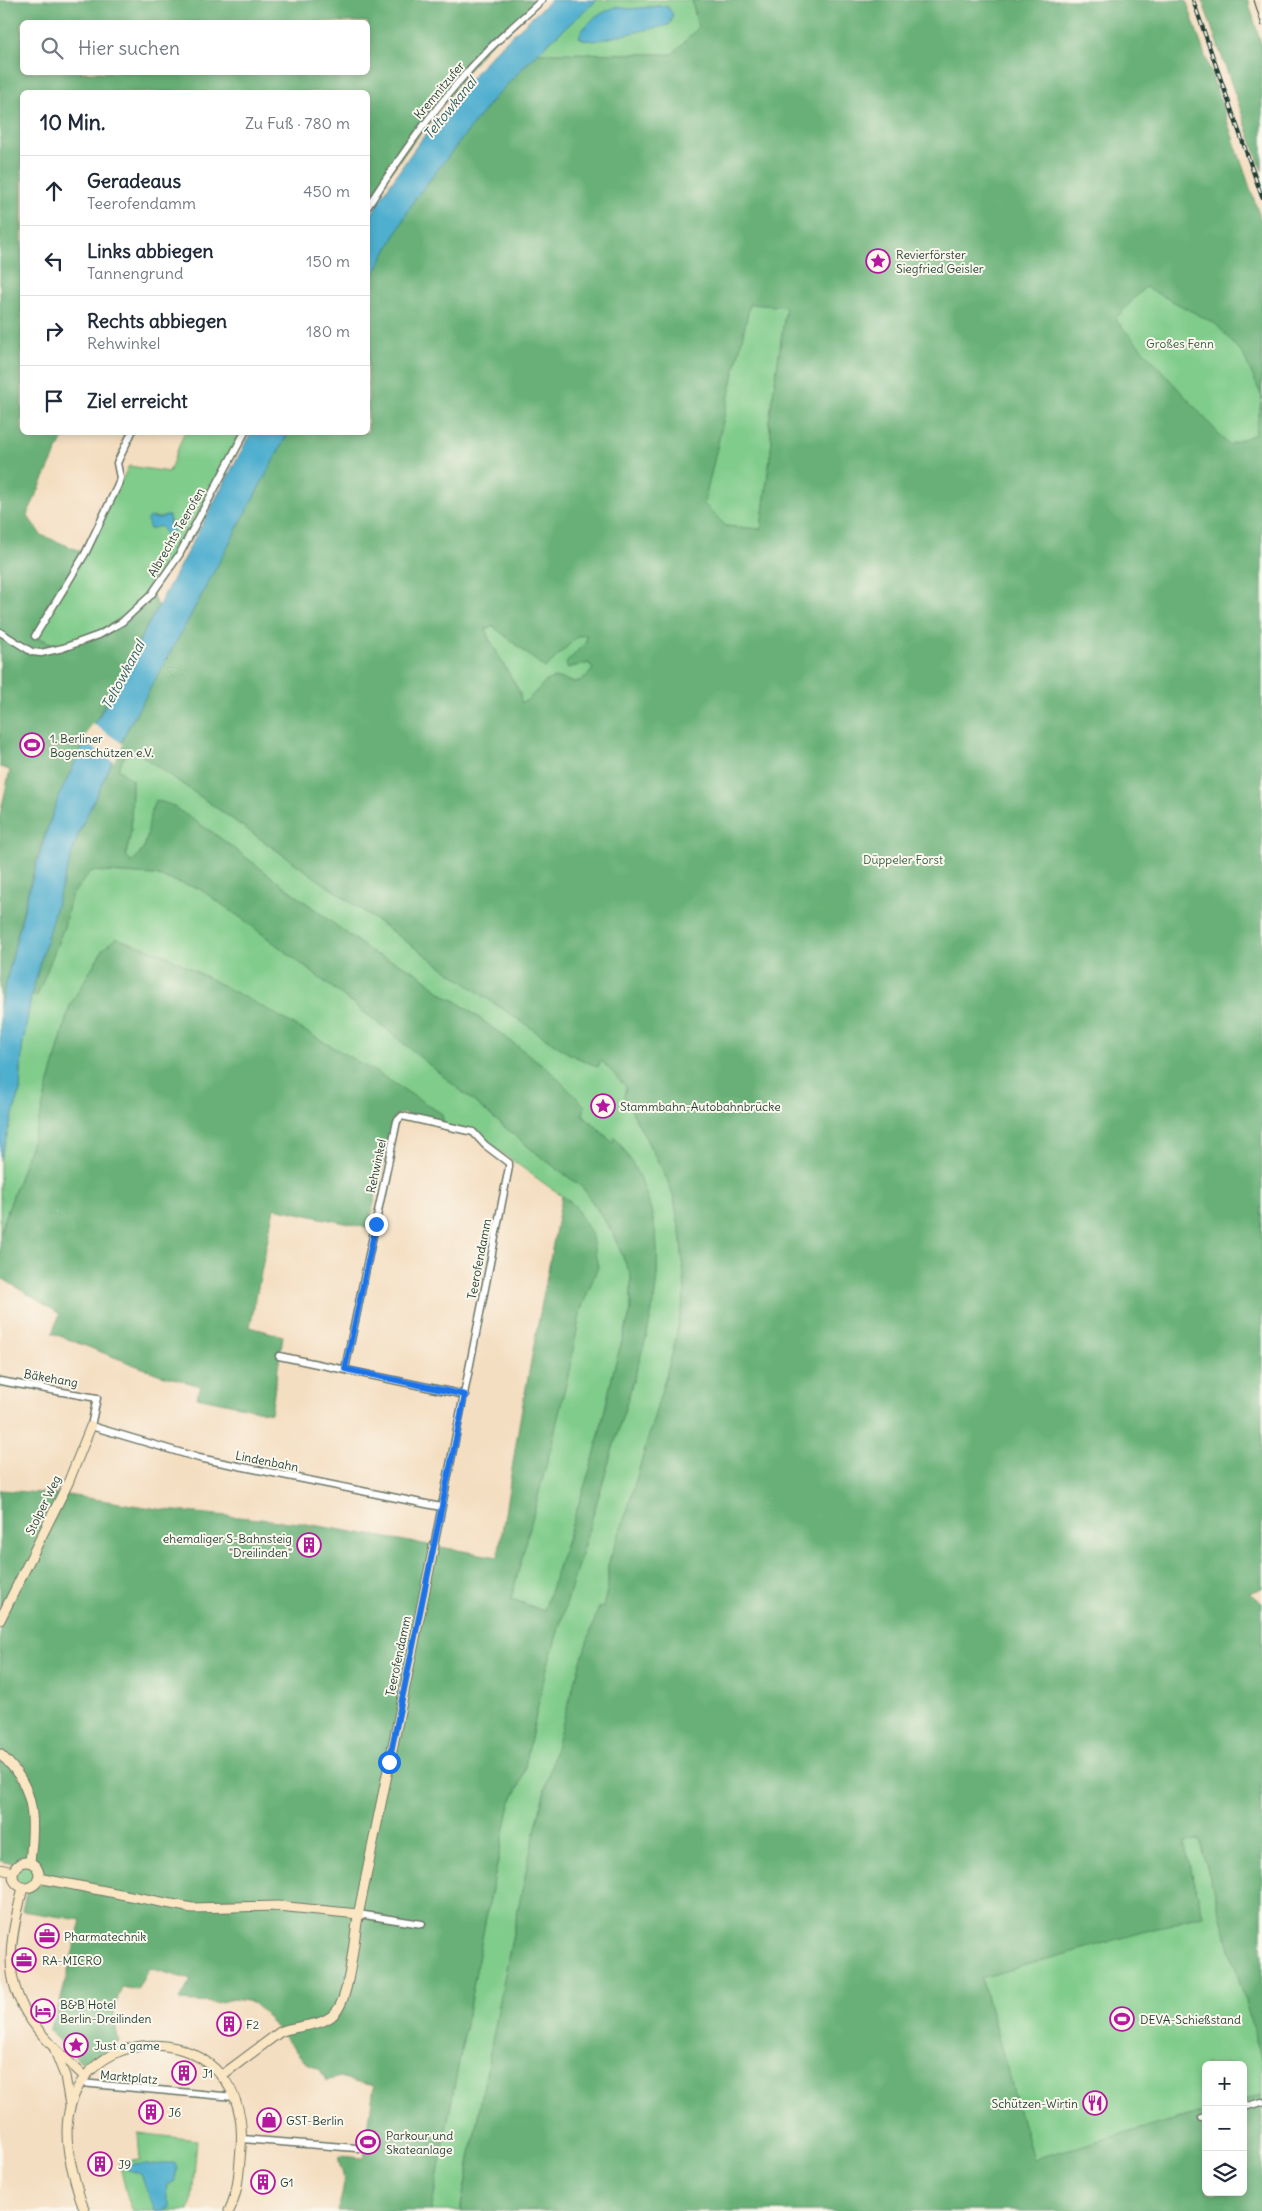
<!DOCTYPE html>
<html lang="de">
<meta charset="utf-8">
<style>
body{margin:0;font-family:Delius,sans-serif;background:#f2f2f3;color:#1f2937}
.controls{position:absolute;right:15px;bottom:15px;display:grid;overflow:hidden;border-radius:8px;box-shadow:0 2px 8px #0003}
.controls button{width:45px;height:45px;display:grid;place-items:center;padding:0;border:0;border-bottom:1px solid #e0e1e3;background:#fff;color:#1f2937;font:25px sans-serif}
.stop{position:absolute;width:15px;height:15px;margin:-11px;border:4px solid #1a73e8;border-radius:50%;background:#fff}
.stop.end{background:#1a73e8;border-color:#fff;box-shadow:0 1px 5px #0008}
.list{margin:0;padding:0;list-style:none}
h2{display:flex;justify-content:space-between;align-items:center;height:65px;margin:0;padding:0 20px;font-size:21px}
h2 small{font-size:16px;font-weight:400;color:#747a83}
.list li{display:grid;grid-template-columns:32px 1fr auto;gap:15px;align-items:center;box-sizing:border-box;height:70px;padding:0 20px;border-top:1px solid #e0e1e3}
.list b{display:block;font-size:19px;white-space:nowrap}
.list p{margin:0;font-size:16px;white-space:nowrap;color:#747a83}
.list em{font-size:16px;font-style:normal;color:#747a83}
.icon{flex:none;width:28px;height:28px;fill:none;stroke:currentColor;stroke-width:2;stroke-linecap:round;stroke-linejoin:round}
.map{position:relative;flex:none;width:1262px;height:2211px;overflow:hidden}
.search{position:absolute;background:#fff;box-shadow:0 2px 8px #0003;left:20px;top:20px;width:350px;height:55px;display:flex;align-items:center;gap:12px;box-sizing:border-box;padding:0 18px;border-radius:8px;color:#747a83;font-size:19px}
.panel{position:absolute;background:#fff;box-shadow:0 2px 8px #0003;left:20px;top:90px;width:350px;height:345px;border-radius:8px}
.map>svg:first-child{display:block}
</style>
<div class="map">
<svg width="1262" height="2211" viewBox="0 0 1262 2211">
<rect width="100%" height="100%" fill="#fbf7ec"/>
<filter id="ink" filterUnits="userSpaceOnUse"><feTurbulence type="fractalNoise" baseFrequency=".02" numOctaves="2"/><feDisplacementMap in="SourceGraphic" scale="10" xChannelSelector="R" yChannelSelector="G"/><feConvolveMatrix kernelMatrix="1 2 1 2 8 2 1 2 1" color-interpolation-filters="sRGB"/></filter>
<filter id="wash" filterUnits="userSpaceOnUse"><feTurbulence type="fractalNoise" baseFrequency=".0096" numOctaves="4" result="noise"/><feDisplacementMap in="SourceGraphic" scale="20" xChannelSelector="R" yChannelSelector="G"/><feGaussianBlur stdDeviation="1.12" result="paint"/><feColorMatrix in="noise" values="0 0 0 0 0 0 0 0 0 0 0 0 0 0 0 0 0 1.4 0 .05"/><feComposite in="paint" operator="in"/></filter>
<g filter="url(#wash)">
<rect width="100%" height="100%" fill="#f4dec1"/>
<!-- green -->
<g fill="#80cc8b" stroke="#508460" fill-rule="evenodd">
<path d="M597,0H692L698,28L672,54L537,53ZM659,6L668,7L672,22L615,7L630,9Z"/>
<polygon points="1142,260 1262,270 1262,487 1079,317"/>
<polygon points="750,303 786,307 769,422 772,441 761,529 726,526 704,504"/>
<path d="M184,433H243L175,557L150,590L121,618L97,632L58,646L35,636L72,577L129,466L169,472ZM153,517L170,519V524L173,526L169,536L167,535L160,525L150,529Z"/>
<path d="M493,626L545,668L578,636L587,635L586,642L567,663V668L589,663L593,669C582,683 575,684 559,678L537,690L527,701L521,703L520,693L488,637L486,629Z"/>
<path d="M137,752L488,999L568,1053L598,1067L601,1060L626,1087L624,1096L667,1179L674,1198L681,1239L685,1291L673,1351L627,1512L608,1565V1586L603,1608L546,1784L513,1932L460,2211H431L486,1917L510,1804L522,1780L544,1678L646,1338C650,1321 654,1303 656,1285C662,1234 647,1177 615,1138L613,1143L583,1114L547,1068L456,1001C442,996 435,987 424,978C409,967 391,960 374,954L212,832L151,809C149,830 149,849 131,862L126,855L131,831L132,780L118,769L125,755Z"/>
<path d="M91,871L155,875L200,889L244,920L385,1028L536,1153L583,1188L612,1232L631,1276V1311L615,1365L594,1457L544,1611L511,1599L551,1447L569,1371L581,1309L598,1266L574,1205L476,1134L444,1126L442,1114C350,1056 257,1003 161,953L76,998L70,1005L38,1124L0,1233V1159L20,1091L22,1049L31,996H37L64,927L71,896Z"/>
<polygon points="1199,1839 1262,2061 1262,2095 1243,2101 1243,2065 1206,2065 1206,2111 1033,2160 981,1977 1203,1915 1183,1842"/>
<circle cx="26" cy="1875" r="10"/>
<polygon points="138,2133 197,2140 192,2200 189,2211 133,2211 128,2199 119,2162 140,2160"/>
</g>
<!-- forest -->
<g fill="#68b077" stroke="#447656" fill-rule="evenodd">
<path d="M0,0H538L486,48L371,197L368,193V92H22V432L65,433L27,515L41,535L83,552L33,637L58,646L97,632L121,618L150,590L158,606C125,668 88,730 60,795C31,862 18,936 0,1007V815L10,770L0,767ZM22,22H368V72H22Z"/>
<path d="M692,0H1186L1262,223V1588L1249,1593L1262,1603V2061L1199,1839L1184,1843L1203,1915L981,1978L1033,2159L1206,2111V2192H1243V2101L1262,2095V2211H460C500,2009 530,1802 599,1607L603,1608L608,1586V1565L627,1512L673,1351L685,1291L681,1239L674,1198L667,1179L624,1096L626,1087L601,1060L598,1067L568,1053L488,999L137,752L125,755L118,769L132,780L131,831L126,855L131,862C155,847 143,821 156,800L171,805L212,832L374,954C391,960 409,967 424,978C435,987 442,996 456,1001L547,1068L585,1106L583,1115L613,1143L614,1137C648,1178 662,1233 656,1285C654,1303 650,1321 646,1338L544,1678L522,1780L510,1804L486,1917L431,2211H337C341,2199 345,2188 343,2175C341,2167 338,2164 339,2156L364,2158L374,2086L340,2077L326,2081L320,2069L305,2062L264,2013L252,2002L233,1999L216,2003L179,2001L191,1980L149,1968L137,1990L122,1987C112,2011 113,2016 119,2042L86,2064L81,2062L49,2031L59,2007L81,1920L22,1911L26,1893L42,1882L46,1876L42,1874L32,1857H24L14,1864L0,1861V1490L68,1495L165,1510L301,1523L498,1557L519,1425L562,1196L574,1205L591,1233L598,1267L581,1309L569,1371L551,1447L511,1599L544,1611L594,1457L615,1365L631,1311V1276L612,1231L583,1188L536,1153L385,1028L244,920L200,889L155,875L91,871L71,896L64,927L37,996H31L58,898L79,832L128,728L186,624L288,433L368,432V285L414,200L493,99L537,53L672,54L698,28ZM1145,287L1216,324L1244,356L1262,397L1255,434L1229,445L1115,319ZM750,304L786,307L769,422L772,441L761,529L726,526L704,504ZM493,626L545,668L578,636L586,635V642L566,663L567,668L589,663L593,669C572,697 567,671 548,680C538,686 533,699 521,703L520,693L488,637L486,629Z"/>
<polygon points="1202,0 1248,0 1262,47 1262,171"/>
<polygon points="116,938 161,953 265,1008 381,1075 442,1114 444,1126 403,1113 395,1116 368,1228 274,1208 250,1327 283,1336 271,1413 197,1397 201,1386 158,1374 52,1333 60,1314 0,1277 0,1233 38,1124 70,1005 103,949"/>
</g>
<!-- water -->
<g fill="#50afcf" stroke="#387682">
<polygon points="551,0 597,0 537,53 493,99 414,200 368,285 368,221 380,199 415,148 457,94 493,53"/>
<polygon points="659,6 668,7 673,15 669,25 595,41 584,40 579,37 581,31 596,16 615,7 630,9"/>
<polygon points="251,433 288,433 186,624 128,728 79,832 58,898 31,996 22,1049 20,1091 0,1159 0,1007 28,893 48,827 59,796 81,750"/>
<polygon points="166,516 169,516 170,524 175,528 169,536 167,535 160,526 150,529 147,520 149,517 158,519"/>
<path d="M161,2163H174L177,2168L175,2181L167,2185C165,2195 168,2200 171,2208L166,2209L167,2211H155L141,2174L128,2170V2165L148,2164V2166Z"/>
</g>
<!-- pier -->
<polygon fill="#f4dec1" points="92,723 123,744 114,762 83,741"/>
</g>
<g filter="url(#ink)">
<g fill="none" stroke-linecap="round" stroke-linejoin="round">
<!-- street casing -->
<g stroke="#6a7565" stroke-width="9">
<g id="street">
<path d="M368,206C404,151 442,96 489,49C506,32 525,16 542,0"/>
<polyline points="0,632 32,652 41,653 63,648 99,635 122,622 151,595 179,555 245,432"/>
<polyline points="35,636 85,554 118,485 120,478 117,463 132,432"/>
<polyline points="279,1356 465,1395"/>
<polyline points="345,1369 397,1121 402,1116 473,1132 485,1145 509,1163 509,1167 434,1546"/>
<polyline points="0,1381 97,1398 91,1426 199,1458 441,1507"/>
<polyline points="358,1914 422,1924"/>
<polyline points="81,2083 234,2097"/>
<polyline points="1243,2107 1262,2102"/>
<polyline points="1202,2118 1206,2117"/>
<polyline points="242,2139 369,2149"/>
</g>
</g>
<!-- secondary casing -->
<g stroke="#6a7565" stroke-width="11">
<g id="secondary">
<polyline points="0,1620 68,1483 91,1426"/>
<path d="M0,1754C36,1786 35,1818 30,1862"/>
<circle cx="26" cy="1875" r="13"/>
<polyline points="0,1869 13,1872"/>
<polyline points="38,1878 192,1908 278,1906 358,1914"/>
<path d="M23,1887C18,1910 11,1935 11,1959C11,2012 50,2044 85,2077"/>
<polyline points="55,2051 65,2076 70,2105"/>
<path d="M221,2076L280,2032C298,2024 326,2028 338,2009C351,1990 354,1932 360,1906C384,1786 409,1666 434,1546"/>
<path d="M85,2211C78,2196 75,2180 71,2164C36,2013 253,2004 241,2148C239,2169 239,2191 229,2211"/>
</g>
</g>
<!-- street -->
<use href="#street" stroke="#fff" stroke-width="6"/>
<!-- secondary -->
<use href="#secondary" stroke="#fbe6c3" stroke-width="9"/>
<!-- tram -->
<polyline stroke="#1f3d34" stroke-width="1" points="1254,0 1262,26"/>
<!-- rail casing -->
<g stroke="#1f3d34" stroke-width="4">
<polyline id="rail" points="1193,0 1262,197"/>
</g>
<!-- rail -->
<use href="#rail" stroke="#fbf7ec" stroke-width="2" stroke-dasharray="5.5" stroke-linecap="butt"/>
</g>
</g>
<g fill="none" stroke-linecap="round" stroke-linejoin="round" filter="url(#ink)">
<!-- route -->
<polyline stroke="#1a73e8" stroke-width="6" points="376,1224 345,1369 465,1395 389,1762"/>
</g>
<!-- icons -->
<defs>
<g id="sight-ring" transform="scale(1.25)"><circle r="9.5" fill="#fbf7ec" stroke="#b5179e" stroke-width="1.5"/><path d="M0-6L1.8-2.2L6-1.7L2.9 1.2L3.7 5.4L0 3.3L-3.7 5.4L-2.9 1.2L-6-1.7L-1.8-2.2Z" fill="#b5179e"/></g>
<g id="stadium-ring" transform="scale(1.25)"><circle r="9.5" fill="#fbf7ec" stroke="#b5179e" stroke-width="1.5"/><path d="M0-5a6.5 5 0 1 0 0 10a6.5 5 0 1 0 0-10ZM-3.5-1.8h7v3.6h-7Z" fill="#b5179e"/></g>
<g id="building-ring" transform="scale(1.25)"><circle r="9.5" fill="#fbf7ec" stroke="#b5179e" stroke-width="1.5"/><path d="M-4-6H4V6H1V3H-1V6H-4ZM-2.5-4.3h1.7v1.8h-1.7ZM.8-4.3h1.7v1.8H.8ZM-2.5-1h1.7V.8h-1.7ZM.8-1h1.7V.8H.8Z" fill="#b5179e"/></g>
<g id="office-ring" transform="scale(1.25)"><circle r="9.5" fill="#fbf7ec" stroke="#b5179e" stroke-width="1.5"/><path d="M-6-3h4V-5.5h4V-3h4V5H-6ZM-1-4.5V-3h2v-1.5ZM-6 0V1H6V0Z" fill="#b5179e"/></g>
<g id="hotel-ring" transform="scale(1.25)"><circle r="9.5" fill="#fbf7ec" stroke="#b5179e" stroke-width="1.5"/><path d="M-6-4.5h1.5V1H6V5H4.5V3h-9V5H-6ZM-4 0a1.8 1.8 0 1 1 3.6 0ZM.5 0V-2.5h3Q6-2.5 6 0Z" fill="#b5179e"/></g>
<g id="restaurant-ring" transform="scale(1.25)"><circle r="9.5" fill="#fbf7ec" stroke="#b5179e" stroke-width="1.5"/><path d="M-5-6h1v4h1v-4h1v4h1v-4h1v5L-1.5 .5V6h-2V.5L-5-1ZM5-6V6H3V1.5H1.5Q1.5-4 5-6Z" fill="#b5179e"/></g>
<g id="shop-ring" transform="scale(1.25)"><circle r="9.5" fill="#fbf7ec" stroke="#b5179e" stroke-width="1.5"/><path d="M-5-2.5h2.3a2.7 3.5 0 0 1 5.4 0H5L5.5 6h-11ZM-1.5-2.5h3a1.5 2.3 0 0 0-3 0Z" fill="#b5179e"/></g>
</defs>
<g fill-rule="evenodd">
<use href="#sight-ring" x="878" y="261"/>
<use href="#stadium-ring" x="32" y="745"/>
<use href="#sight-ring" x="603" y="1106"/>
<use href="#building-ring" x="309" y="1545"/>
<use href="#office-ring" x="47" y="1936"/>
<use href="#office-ring" x="24" y="1960"/>
<use href="#hotel-ring" x="43" y="2011"/>
<use href="#stadium-ring" x="1122" y="2019"/>
<use href="#building-ring" x="229" y="2024"/>
<use href="#sight-ring" x="76" y="2045"/>
<use href="#building-ring" x="184" y="2073"/>
<use href="#restaurant-ring" x="1095" y="2103"/>
<use href="#building-ring" x="151" y="2112"/>
<use href="#shop-ring" x="269" y="2120"/>
<use href="#stadium-ring" x="368" y="2142"/>
<use href="#building-ring" x="100" y="2164"/>
<use href="#building-ring" x="263" y="2182"/>
</g>
<g text-anchor="middle" dominant-baseline="central" stroke-width="4" stroke-linejoin="round" paint-order="stroke">
<!-- street labels -->
<g font-size="12" fill="#1f3d34" stroke="#fbf7ec">
<text transform="translate(439 90) rotate(-50)">Kremnitzufer</text>
<text transform="translate(176 532) rotate(-60)">Albrechts Teerofen</text>
<text transform="translate(376 1166) rotate(-78)">Rehwinkel</text>
<text transform="translate(479 1259) rotate(-79)">Teerofendamm</text>
<text transform="translate(51 1378) rotate(10)">Bäkehang</text>
<text transform="translate(267 1461) rotate(11)">Lindenbahn</text>
<text transform="translate(43 1505) rotate(-64)">Stolper Weg</text>
<text transform="translate(398 1656) rotate(-78)">Teerofendamm</text>
<text transform="translate(129 2077) rotate(5)">Marktplatz</text>
</g>
<!-- poi labels -->
<g font-size="12" fill="#1f3d34" stroke="#fbf7ec" text-anchor="start">
<text x="896" y="254">Revierförster<tspan x="896" dy="14">Siegfried Geisler</tspan></text>
<text x="50" y="738">1. Berliner<tspan x="50" dy="14">Bogenschützen e.V.</tspan></text>
<text x="620" y="1106">Stammbahn-Autobahnbrücke</text>
<text x="292" y="1538" text-anchor="end">ehemaliger S-Bahnsteig<tspan x="292" dy="14">"Dreilinden"</tspan></text>
<text x="64" y="1936">Pharmatechnik</text>
<text x="42" y="1960">RA-MICRO</text>
<text x="60" y="2004">B&amp;B Hotel<tspan x="60" dy="14">Berlin-Dreilinden</tspan></text>
<text x="1140" y="2019">DEVA-Schießstand</text>
<text x="246" y="2024">F2</text>
<text x="94" y="2045">Just a game</text>
<text x="202" y="2073">J1</text>
<text x="1078" y="2103" text-anchor="end">Schützen-Wirtin</text>
<text x="168" y="2112">J6</text>
<text x="286" y="2120">GST-Berlin</text>
<text x="386" y="2135">Parkour und<tspan x="386" dy="14">Skateanlage</tspan></text>
<text x="118" y="2164">J9</text>
<text x="280" y="2182">G1</text>
</g>
<!-- park labels -->
<g font-size="12" fill="#37614a" stroke="#fbf7ec">
<text x="1180" y="343">Großes Fenn</text>
<text x="903" y="859">Düppeler Forst</text>
</g>
<!-- water labels -->
<g font-size="14" font-style="italic" fill="#2e5f62" stroke="#fbf7ec">
<text transform="translate(450 108) rotate(-51)">Teltowkanal</text>
<text transform="translate(123 675) rotate(-62)">Teltowkanal</text>
</g>
</g>
</svg>
<div class="controls">
<button>+</button>
<button>−</button>
<button><svg class="icon" aria-label="layers" viewBox="0 0 24 24"><path d="M12 4l9 5-9 5-9-5zM3 14l9 5 9-5"/></svg></button>
</div>
<div class="stop" style="left:389px;top:1762px"></div>
<div class="stop end" style="left:376px;top:1224px"></div>
<div class="search"><svg class="icon" aria-label="search" viewBox="0 0 24 24"><circle cx="10" cy="10" r="6"/><path d="M15 15l6 6"/></svg>Hier suchen</div>
<section class="panel">
<h2>10 Min.<small>Zu Fuß · 780 m</small></h2>
<ul class="list">
<li><svg class="icon" aria-label="ahead" viewBox="0 0 24 24"><path d="M12 20V5M6 11l6-6 6 6"/></svg><div><b>Geradeaus</b><p>Teerofendamm</p></div><em>450 m</em></li>
<li><svg class="icon" aria-label="left" viewBox="0 0 24 24"><path d="M17 20v-9H6M10 6l-5 5 5 5"/></svg><div><b>Links abbiegen</b><p>Tannengrund</p></div><em>150 m</em></li>
<li><svg class="icon" aria-label="right" viewBox="0 0 24 24"><path d="M7 20v-9h11M14 6l5 5-5 5"/></svg><div><b>Rechts abbiegen</b><p>Rehwinkel</p></div><em>180 m</em></li>
<li><svg class="icon" aria-label="arrive" viewBox="0 0 24 24"><path d="M6 21V4h12l-3 4 3 4H6"/></svg><div><b>Ziel erreicht</b></div></li>
</ul>
</section>
</div>
